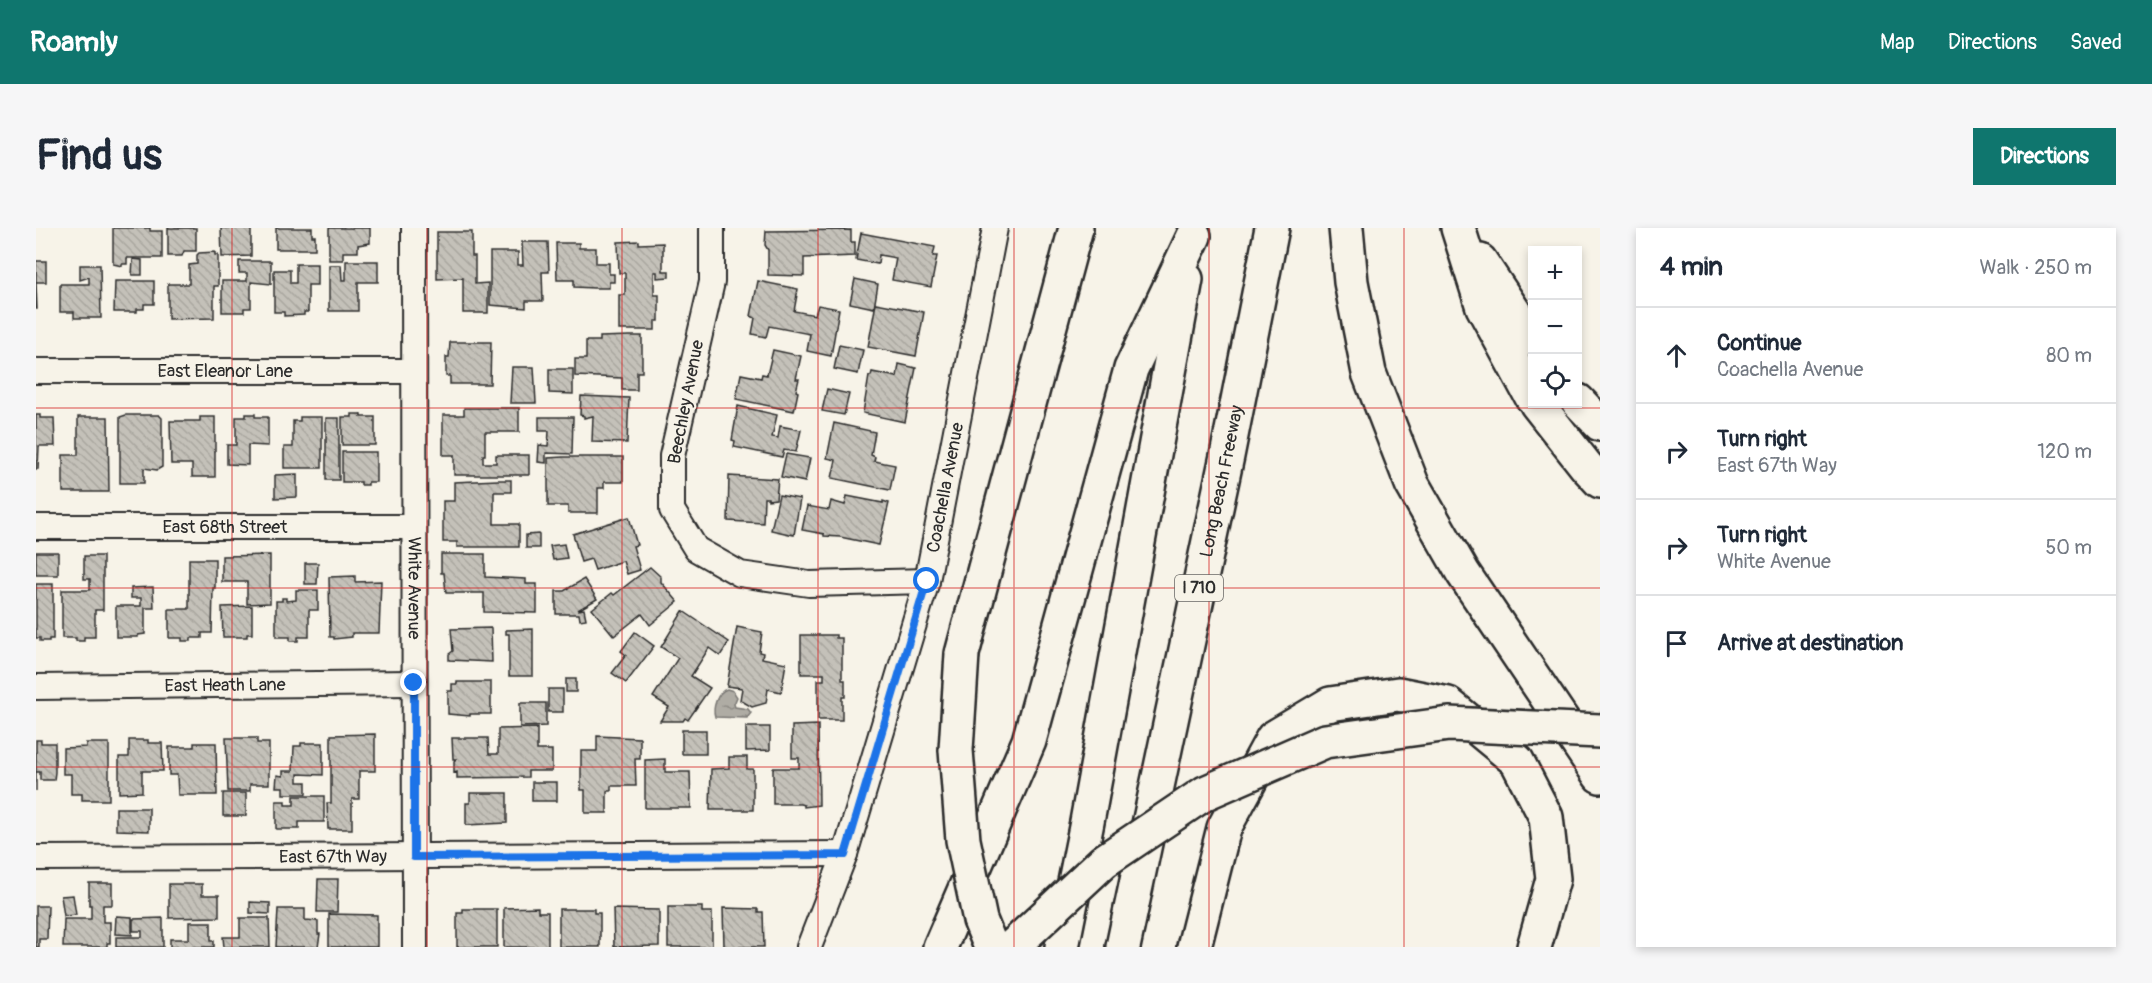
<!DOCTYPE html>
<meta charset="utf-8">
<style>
body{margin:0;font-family:Pangolin,sans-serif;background:#f6f6f7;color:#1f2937}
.controls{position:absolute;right:18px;top:18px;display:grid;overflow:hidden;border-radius:0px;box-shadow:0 3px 9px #0003}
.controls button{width:54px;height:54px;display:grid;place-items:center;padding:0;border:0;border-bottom:2px solid #e0e1e3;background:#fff;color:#1f2937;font:30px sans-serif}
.stop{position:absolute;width:18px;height:18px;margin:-14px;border:4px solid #1a73e8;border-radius:50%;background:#fff}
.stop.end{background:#1a73e8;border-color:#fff;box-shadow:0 2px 6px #0008}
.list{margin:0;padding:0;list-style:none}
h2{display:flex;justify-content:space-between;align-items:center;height:78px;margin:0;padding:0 24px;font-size:26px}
h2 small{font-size:20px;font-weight:400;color:#747a83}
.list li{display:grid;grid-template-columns:39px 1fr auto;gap:18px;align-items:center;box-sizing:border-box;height:96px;padding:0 24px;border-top:2px solid #e0e1e3}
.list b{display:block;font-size:22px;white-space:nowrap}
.list p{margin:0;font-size:20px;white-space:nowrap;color:#747a83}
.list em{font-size:20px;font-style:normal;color:#747a83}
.icon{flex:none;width:33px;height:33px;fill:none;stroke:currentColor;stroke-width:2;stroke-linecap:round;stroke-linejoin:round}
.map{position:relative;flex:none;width:1564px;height:719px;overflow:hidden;border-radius:0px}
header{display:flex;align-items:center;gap:36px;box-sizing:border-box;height:84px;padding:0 30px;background:#0f766e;color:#fff}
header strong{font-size:28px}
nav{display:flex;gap:33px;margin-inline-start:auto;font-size:21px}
.intro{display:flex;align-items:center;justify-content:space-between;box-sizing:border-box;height:144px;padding:0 36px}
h1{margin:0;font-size:42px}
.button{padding:15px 27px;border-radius:0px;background:#0f766e;color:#fff;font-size:21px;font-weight:700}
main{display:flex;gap:36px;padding:0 36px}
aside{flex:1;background:#fff;border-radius:0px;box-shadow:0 3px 9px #0003}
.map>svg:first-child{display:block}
</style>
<header>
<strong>Roamly</strong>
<nav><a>Map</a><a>Directions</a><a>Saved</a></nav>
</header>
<div class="intro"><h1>Find us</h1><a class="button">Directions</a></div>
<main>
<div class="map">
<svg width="1564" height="719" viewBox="0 0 1564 719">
<defs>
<pattern id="water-ripples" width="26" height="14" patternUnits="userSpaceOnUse" patternTransform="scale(1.5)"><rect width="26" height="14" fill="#afaca4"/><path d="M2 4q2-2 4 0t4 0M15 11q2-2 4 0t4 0" fill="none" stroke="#8f8c86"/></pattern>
<pattern id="building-back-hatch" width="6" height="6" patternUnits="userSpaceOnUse" patternTransform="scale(1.5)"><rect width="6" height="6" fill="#c4c1b9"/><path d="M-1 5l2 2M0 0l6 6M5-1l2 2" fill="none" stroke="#a9a69f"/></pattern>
</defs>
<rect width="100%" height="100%" fill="#f7f3e8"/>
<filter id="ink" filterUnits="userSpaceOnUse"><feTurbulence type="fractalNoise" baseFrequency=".0167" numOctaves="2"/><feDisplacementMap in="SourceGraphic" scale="12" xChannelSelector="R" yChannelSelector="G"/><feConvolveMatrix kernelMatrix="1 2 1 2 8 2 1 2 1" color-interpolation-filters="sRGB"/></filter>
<g filter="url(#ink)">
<!-- water -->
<path fill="url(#water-ripples)" stroke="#7a7874" stroke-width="1.5" d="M691,461L697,463L701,469L698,476L699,479L712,481L715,485L711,490L679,489C676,480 681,464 691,461Z"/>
<!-- building -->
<g fill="url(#building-back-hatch)" stroke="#2b2b2b" stroke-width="1.5">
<polygon points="77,0 114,0 114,3 126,3 126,30 91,30 91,36 86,36 86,38 77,36"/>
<polygon points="132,0 160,0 160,23 148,23 146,28 132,28"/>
<polygon points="185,0 215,0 215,28 186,29"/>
<polygon points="240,0 276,0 276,8 279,8 279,21 240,21"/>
<polygon points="293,0 334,0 334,15 322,17 322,24 307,24 307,32 293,32"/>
<polygon points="815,2 815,14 819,14 819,28 768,30 768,48 732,47 732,22 729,17 730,3"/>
<polygon points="401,4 436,4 436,28 439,28 439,56 452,55 452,85 427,85 427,50 401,51"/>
<polygon points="825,5 899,19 897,28 901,28 895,59 856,52 860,30 843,27 842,36 820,32"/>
<polygon points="603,13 603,16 627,15 627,43 633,43 633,49 621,50 621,44 618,44 618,67 623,67 623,93 619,93 619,102 583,102 583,67 589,67 589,45 583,45 582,14"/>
<polygon points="486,14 512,14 513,44 506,44 507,73 490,73 490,80 454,77 454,24 482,24 482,37 487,37"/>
<polygon points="520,15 543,15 543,20 560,20 560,35 573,35 573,46 578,46 578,54 573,54 573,60 558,60 538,59 538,52 521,52"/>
<polygon points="179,24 179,27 182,27 182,58 178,58 178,90 132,91 132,56 153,56 153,37 161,36 161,27 163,25"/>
<polygon points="97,31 106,32 106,47 96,47"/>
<polygon points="0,33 10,33 10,54 0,54 1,81 0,81"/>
<polygon points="203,33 235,33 235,56 215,54 215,80 208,80 208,84 186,84 186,53 211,53 211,45 203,45"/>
<polygon points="310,33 342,33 342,54 322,54 322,83 293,83 293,37 305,37 306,52 310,52"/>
<polygon points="260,36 281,36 281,57 272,57 272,84 268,84 268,87 248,88 248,84 238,84 238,42 254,42 254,55 260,55"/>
<polygon points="44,37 64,37 65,90 38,90 38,84 24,84 24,56 53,56 53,49 44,52"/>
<polygon points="819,51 842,56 838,80 814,75"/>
<polygon points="79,53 118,53 118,76 108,76 108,81 101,81 101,84 78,84"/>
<polygon points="722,53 762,61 758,83 779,87 782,77 803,81 795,128 771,123 774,106 733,98 730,109 716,106 719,90 715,88"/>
<polygon points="840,75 888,84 880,128 832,119"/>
<polygon points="594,108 606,108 606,144 601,144 601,162 586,162 586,150 539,148 539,131 550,131 550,113 564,113 564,109"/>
<polygon points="414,114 455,114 454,156 414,156 414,148 410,148 410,129 413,129"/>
<polygon points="803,117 827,122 822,146 798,141"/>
<polygon points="737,122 765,128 760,151 763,151 760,163 762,164 758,183 700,171 705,146 725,150 726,146 731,147"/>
<polygon points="863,136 880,140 869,194 827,185 833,148 835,148 836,144 861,149"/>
<polygon points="476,139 498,139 500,175 474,175"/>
<polygon points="513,141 537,141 537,166 513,165"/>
<polygon points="791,161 813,166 808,187 786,183"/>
<polygon points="545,168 593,170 591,215 556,214 557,188 548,190 548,188 544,187"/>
<polygon points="702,178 741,187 736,209 742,210 744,198 765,202 760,224 748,222 746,229 698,219 699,213 696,212"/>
<polygon points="428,180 483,180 483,204 449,204 449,227 447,227 447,235 460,235 460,227 493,227 493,247 418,247 418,227 407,227 407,187 428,187"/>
<polygon points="210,186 219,186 219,189 232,189 232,218 212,217 212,237 191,236 191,217 200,217 200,189 210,189"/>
<polygon points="316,186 325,186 325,189 339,189 339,217 306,217 306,189 316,189"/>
<polygon points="0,187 4,187 4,190 18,190 19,218 3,218 2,241 0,241"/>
<polygon points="90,187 123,187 126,190 126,239 121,242 108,240 108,255 84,255 84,189"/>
<polygon points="42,189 72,189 73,264 27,264 27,227 42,227"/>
<polygon points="164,189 179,189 179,249 156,249 156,236 135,236 134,193 164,193"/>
<polygon points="264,189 286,189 286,240 248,240 248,219 257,219 257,193 264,193"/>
<polygon points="503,189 537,189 536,226 510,225 510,235 502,234 503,217 512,218 513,203 503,203"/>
<rect x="290" y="190" width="13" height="62"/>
<polygon points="798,195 839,204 835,227 839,229 838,233 859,237 854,262 796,250 800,232 791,230"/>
<polygon points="306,224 340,224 340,254 332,254 332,257 325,257 325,254 306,254"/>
<polygon points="750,226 774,230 769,254 745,249"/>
<polygon points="527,229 587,229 587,254 568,254 568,260 562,260 562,285 532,285 532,278 512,278 512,230"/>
<polygon points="261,246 261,269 239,270 239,247"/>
<polygon points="693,248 742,251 740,271 732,272 732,270 728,270 727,295 692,293"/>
<polygon points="462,252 475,252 475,264 458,264 458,296 483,296 483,319 421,319 421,314 407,314 407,273 418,273 418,254"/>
<polygon points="743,267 764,271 758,307 735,302"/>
<polygon points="811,268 847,275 847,273 853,275 843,317 804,309 788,308 788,306 766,302 771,278 793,282 795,273 809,277"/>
<polygon points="593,289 601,317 597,318 604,342 591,346 587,333 559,342 555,331 545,334 537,306"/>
<polygon points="503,306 503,320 490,320 490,307"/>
<polygon points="528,316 531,330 517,332 514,318"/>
<rect x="0" y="324" width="22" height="23"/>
<polygon points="405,326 449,326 449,349 490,351 490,356 501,356 501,385 448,384 448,365 410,365 408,345 405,345"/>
<polygon points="234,327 234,375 211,376 211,354 186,354 186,328"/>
<polygon points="48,328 67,328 67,382 59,382 59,409 48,409 48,413 40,413 40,410 26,410 26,362 54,362 54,351 48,351"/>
<polygon points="153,331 179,331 179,360 177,360 176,405 166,405 166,410 155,410 155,413 146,413 146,410 133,410 133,381 153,381"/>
<polygon points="269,335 282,335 281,356 269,356"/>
<polygon points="614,339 625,349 625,354 642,374 614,397 606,386 578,408 556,381 576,365 578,367"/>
<polygon points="319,348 319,354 345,353 343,405 316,405 316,409 298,411 298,409 294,409 293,349"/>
<polygon points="548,351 561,371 542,382 548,381 550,391 544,392 543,386 520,386 520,363 528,363"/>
<polygon points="0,356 17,356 17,411 13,411 13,413 4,413 4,410 0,410"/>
<polygon points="117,359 118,380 109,380 109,406 102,407 102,409 80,409 80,378 105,378 105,370 95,370 95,360"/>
<polygon points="260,362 282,362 282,382 273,382 273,409 262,409 262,413 254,413 254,409 240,409 240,373 246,373 246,370 250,370 250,373 260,372"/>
<polygon points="216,378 216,406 211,406 211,409 187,409 186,379"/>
<polygon points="647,383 693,414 684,428 673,420 655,448 674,460 652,492 649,490 647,493 624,493 633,479 617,469 642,430 625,419"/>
<polygon points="701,399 726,404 723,424 727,425 726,430 750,435 745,464 732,461 730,475 716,479 704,472 706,460 691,458"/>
<polygon points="455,400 456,434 413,432 413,426 417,423 415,401"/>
<polygon points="497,401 497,448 473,448 473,406 470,406 470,402"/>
<polygon points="599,404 618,418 590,455 576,445 590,427 585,423"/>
<polygon points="765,407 800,407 800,410 806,410 806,452 809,452 809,469 806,469 806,492 782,492 782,452 788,452 788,446 765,446"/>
<rect x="530" y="451" width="10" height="13"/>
<polygon points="421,454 455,454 455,486 434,486 434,488 412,486 412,463 416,463 416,456 421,456"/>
<rect x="512" y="461" width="15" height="23"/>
<polygon points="484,475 510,475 510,498 484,499"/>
<polygon points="782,497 783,577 768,579 768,577 764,576 737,576 737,540 763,540 763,530 756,530 756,498"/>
<polygon points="710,499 734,499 734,522 710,523"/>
<polygon points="501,500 501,522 516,522 516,543 492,543 492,549 421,550 421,544 418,545 418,533 420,531 417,531 416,510 452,510 453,526 462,526 462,501"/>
<rect x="646" y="502" width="24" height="24"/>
<polygon points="339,506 339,543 323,543 323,571 316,571 316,601 292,601 291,575 295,575 295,507"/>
<polygon points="561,508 604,510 604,531 599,531 600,558 575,558 575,563 571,563 571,585 549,585 549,562 545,562 545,523 561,523"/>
<polygon points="190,510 221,510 221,515 233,515 233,556 214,556 214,563 192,563"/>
<polygon points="0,512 5,512 5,515 19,515 19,544 18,552 4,552 4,544 0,544 0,563"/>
<polygon points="93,512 112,512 112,515 126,515 127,543 106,543 106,564 83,565 83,529 93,529"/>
<polygon points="50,515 73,515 73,572 46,572 46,566 35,566 35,546 27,546 27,520 50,519"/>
<polygon points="158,515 180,515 181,567 142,567 141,547 133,547 133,519 158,519"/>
<polygon points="265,515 287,515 287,547 262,546 262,554 270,554 270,566 247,566 247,559 240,559 241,547 247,548 247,543 257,543 258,518 265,518"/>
<polygon points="693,529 711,529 711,541 717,541 717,582 674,582 675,541 693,540"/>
<polygon points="629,531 629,544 654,544 655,580 609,580 609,532"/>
<rect x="496" y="554" width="25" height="19"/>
<rect x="187" y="565" width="23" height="23"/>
<polygon points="434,565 471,565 471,595 430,597 430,575 434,575"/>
<polygon points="258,568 288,568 288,594 263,594 263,601 240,601 240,573 249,573 249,577 258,577"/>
<polygon points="80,580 113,580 113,603 80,602"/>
<polygon points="282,651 302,651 301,684 281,684"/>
<polygon points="53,655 76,655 76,677 67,677 67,694 74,694 74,715 71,715 71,719 27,719 28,691 55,691 55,677 53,677"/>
<polygon points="133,656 166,656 166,667 183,667 183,689 133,690"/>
<polygon points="37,667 40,687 28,688 25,668"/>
<polygon points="214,674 234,675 234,686 214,685"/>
<polygon points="0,678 12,678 11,711 3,711 3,719 0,719"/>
<polygon points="502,679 502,684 512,684 512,719 468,719 468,680"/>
<polygon points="632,679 666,679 666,684 676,684 676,719 632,719"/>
<polygon points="687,680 722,681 722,684 727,684 728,719 688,719"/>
<polygon points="242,681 269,681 269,692 282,693 282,706 284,706 282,719 240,719"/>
<polygon points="427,681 461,681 461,719 421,719 421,685 427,685"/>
<polygon points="523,681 558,681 558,685 564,685 564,719 523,719"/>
<polygon points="577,681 623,682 623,718 578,719"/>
<polygon points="293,686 341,687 341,719 293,719"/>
<polygon points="80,688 96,689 96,707 79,706"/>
<polygon points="127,690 127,719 80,719 80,709 106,709 106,703 97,703 97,691"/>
<polygon points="204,690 233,690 234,719 188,719 187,709 204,709"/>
<polygon points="153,694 175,694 175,713 178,713 178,719 134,719 134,711 153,711"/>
</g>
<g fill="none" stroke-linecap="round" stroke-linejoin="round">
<!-- minor casing -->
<g stroke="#2b2b2b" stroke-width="28">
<g id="minor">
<path id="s1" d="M378,0L379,719"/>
<polyline points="676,0 676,54 636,228 636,282 660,321 704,346 773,356 891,353"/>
<path id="s2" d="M0,143H378"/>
<path id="s3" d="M0,299H378"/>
<path id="s4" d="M0,459L378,455"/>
<path id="s5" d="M0,630L809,626"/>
<path id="s6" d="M773,719L809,626L891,353L959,0"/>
</g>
</g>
<!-- motorway casing -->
<g stroke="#2b2b2b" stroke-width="38">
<g id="motorway">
<polyline points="1310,0 1315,54 1333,145 1376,256 1427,345 1564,548"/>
<polyline points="1422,0 1447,79 1496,169"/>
<polyline points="1444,33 1496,111"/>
<polyline points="1542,173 1564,196"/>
<polyline points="1501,176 1550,238 1564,253"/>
<polyline points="926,426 1040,0"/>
<polyline points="904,719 993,513 1095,141 1158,8"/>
<polyline points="1026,719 1051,594 1150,51"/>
<path id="s7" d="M1087,719L1191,228L1236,0"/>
<polyline points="1158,719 1188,600 1237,510 1294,476 1362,466 1412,476 1481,533 1510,589 1517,651 1498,719"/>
</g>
</g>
<!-- minor -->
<use href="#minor" stroke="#f7f3e8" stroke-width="24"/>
<!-- motorway -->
<use href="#motorway" stroke="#f7f3e8" stroke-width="33"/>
<!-- motorway-bridge casing -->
<g stroke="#2b2b2b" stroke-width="38" stroke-linecap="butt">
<g id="motorway-bridge">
<polyline points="926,426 920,522 927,612 944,692 955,719"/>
<polyline points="976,719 1068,633 1169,565 1289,513 1413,496 1564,503"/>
</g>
</g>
<!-- motorway-bridge -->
<use href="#motorway-bridge" stroke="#f7f3e8" stroke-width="33"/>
</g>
</g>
<g fill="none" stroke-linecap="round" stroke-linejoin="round" filter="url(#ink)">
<!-- route -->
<polyline stroke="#1a73e8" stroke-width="8" points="378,455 378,629 809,627 891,353"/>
</g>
<!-- grid -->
<path fill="none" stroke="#d62828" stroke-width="1.5" stroke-opacity="0.55" d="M196,0V719M391,0V719M586,0V719M782,0V719M978,0V719M1173,0V719M1368,0V719M0,180H1564M0,360H1564M0,539H1564"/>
<g text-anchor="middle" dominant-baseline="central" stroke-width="4.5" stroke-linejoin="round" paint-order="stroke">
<!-- shield labels -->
<rect fill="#f7f3e8" stroke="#686764" stroke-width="1.5" x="1139" y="347" width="48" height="26" rx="4.5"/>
<g font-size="16" font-weight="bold" fill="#2b2b2b">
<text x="1163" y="360">I 710</text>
</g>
<!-- street labels -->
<g font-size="18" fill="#2b2b2b" stroke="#f7f3e8">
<text stroke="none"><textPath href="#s2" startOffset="189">East Eleanor Lane</textPath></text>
<text transform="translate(650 174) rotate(-79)">Beechley Avenue</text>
<text stroke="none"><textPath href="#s7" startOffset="476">Long Beach Freeway</textPath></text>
<text stroke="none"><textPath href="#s6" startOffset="480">Coachella Avenue</textPath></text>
<text stroke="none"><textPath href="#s3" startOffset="189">East 68th Street</textPath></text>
<text stroke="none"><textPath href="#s1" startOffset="360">White Avenue</textPath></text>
<text stroke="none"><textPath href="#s4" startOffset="189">East Heath Lane</textPath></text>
<text stroke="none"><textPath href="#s5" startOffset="297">East 67th Way</textPath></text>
</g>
</g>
</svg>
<div class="controls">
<button>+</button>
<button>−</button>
<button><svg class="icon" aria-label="locate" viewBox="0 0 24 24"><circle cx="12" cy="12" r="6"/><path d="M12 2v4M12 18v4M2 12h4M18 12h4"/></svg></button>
</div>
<div class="stop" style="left:891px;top:353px"></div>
<div class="stop end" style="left:378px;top:455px"></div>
</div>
<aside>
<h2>4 min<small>Walk · 250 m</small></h2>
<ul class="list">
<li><svg class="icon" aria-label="ahead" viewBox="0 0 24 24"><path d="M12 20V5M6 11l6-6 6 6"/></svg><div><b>Continue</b><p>Coachella Avenue</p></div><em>80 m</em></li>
<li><svg class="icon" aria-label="right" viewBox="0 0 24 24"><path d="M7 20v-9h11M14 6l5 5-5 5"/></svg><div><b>Turn right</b><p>East 67th Way</p></div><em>120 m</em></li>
<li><svg class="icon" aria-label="right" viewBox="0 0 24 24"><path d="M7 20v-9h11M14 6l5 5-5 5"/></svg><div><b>Turn right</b><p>White Avenue</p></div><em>50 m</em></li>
<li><svg class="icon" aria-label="arrive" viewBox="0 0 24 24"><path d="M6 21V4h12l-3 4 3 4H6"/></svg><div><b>Arrive at destination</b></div></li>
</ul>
</aside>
</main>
